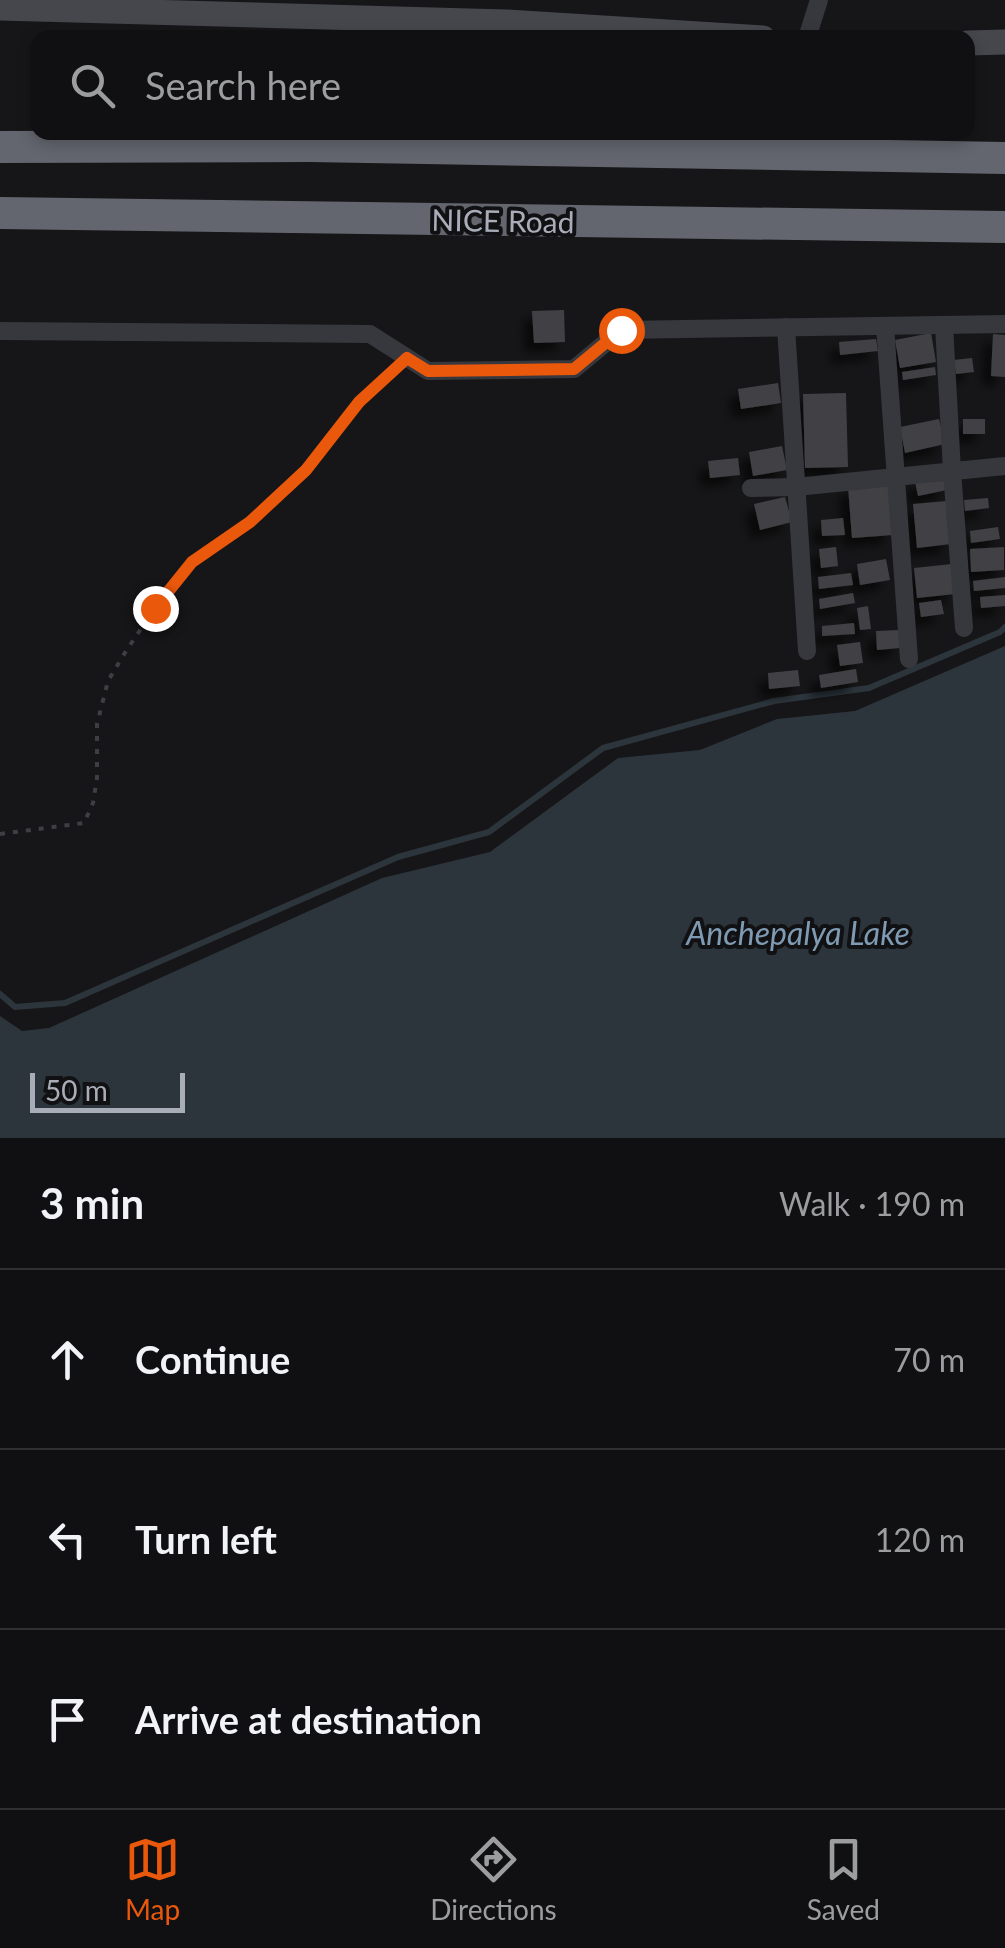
<!DOCTYPE html>
<meta charset="utf-8">
<style>
body{margin:0;font-family:Lato,sans-serif;background:#1e1e20;color:#f1f3f6}
.scale{position:absolute;left:30px;bottom:25px;width:155px;box-sizing:border-box;padding-left:10px;border:5px solid #a8adb8;border-top:0;font-size:28px;line-height:35px;white-space:nowrap;color:#a8adb8;-webkit-text-stroke:8px #111113;paint-order:stroke}
.stop{position:absolute;width:30px;height:30px;margin:-22px;border:8px solid #ea580c;border-radius:50%;background:#fff}
.stop.end{background:#ea580c;border-color:#fff;box-shadow:0 2px 10px #0008}
.list{margin:0;padding:0;list-style:none}
h2{display:flex;justify-content:space-between;align-items:center;height:130px;margin:0;padding:0 40px;font-size:42px}
h2 small{font-size:32px;font-weight:400;color:#9c9d9f}
.list li{display:grid;grid-template-columns:65px 1fr auto;gap:30px;align-items:center;box-sizing:border-box;height:180px;padding:0 40px;border-top:2px solid #303032}
.list b{display:block;font-size:38px;white-space:nowrap}
.list em{font-size:32px;font-style:normal;color:#9c9d9f}
.icon{flex:none;width:55px;height:55px;fill:none;stroke:currentColor;stroke-width:2;stroke-linecap:round;stroke-linejoin:round}
.map{position:relative;flex:none;width:1005px;height:1138px;overflow:hidden}
.search{position:absolute;background:#101012;box-shadow:0 5px 15px #0003;left:30px;right:30px;top:30px;height:110px;display:flex;align-items:center;gap:25px;box-sizing:border-box;padding:0 35px;border-radius:20px;color:#9c9d9f;font-size:38px}
.sheet{height:670px;background:#101012}
nav{display:flex;justify-content:space-around;align-items:center;box-sizing:border-box;height:140px;border-top:2px solid #303032;background:#101012;font-size:28px;color:#9c9d9f}
nav a{display:grid;justify-items:center;gap:5px}
nav .on{color:#ea580c}
.map>svg:first-child{display:block}
</style>
<div class="map">
<svg width="1005" height="1138" viewBox="0 0 1005 1138">
<defs>
<filter id="shadow"><feDropShadow dx="-9" dy="9" stdDeviation="5" flood-color="#0009"/></filter>
</defs>
<rect width="100%" height="100%" fill="#161618"/>
<!-- water -->
<polygon fill="#2c353c" points="1005,646 1005,1138 0,1138 0,1016 22,1031 49,1028 382,878 490,852 618,758 700,750 777,719 855,711"/>
<g fill="none" stroke-linecap="round" stroke-linejoin="round">
<!-- stream -->
<polyline stroke="#2c353c" stroke-width="6" points="0,994 15,1007 65,1003 398,857 489,832 603,748 774,701 869,688 1000,632 1005,627"/>
</g>
<!-- building -->
<g fill="#404145" filter="url(#shadow)">
<polygon points="564,310 565,342 534,343 532,311"/>
<polygon points="931,333 936,362 900,368 895,340"/>
<polygon points="993,334 1005,335 1005,377 991,376"/>
<polygon points="876,339 878,351 840,355 839,342"/>
<polygon points="972,358 974,372 956,374 954,360"/>
<polygon points="935,367 936,375 903,380 902,372"/>
<polygon points="778,383 781,403 741,409 738,389"/>
<polygon points="846,393 848,467 805,468 803,394"/>
<polygon points="939,419 945,444 905,453 900,427"/>
<rect x="963" y="419" width="22" height="15"/>
<polygon points="782,446 787,470 753,476 749,452"/>
<polygon points="738,458 740,475 710,478 708,461"/>
<polygon points="944,476 947,490 918,496 915,482"/>
<polygon points="889,484 893,535 852,538 848,487"/>
<polygon points="785,497 792,522 760,530 754,504"/>
<polygon points="988,498 989,508 965,511 964,500"/>
<polygon points="947,501 951,544 917,548 913,504"/>
<polygon points="843,518 845,535 822,536 821,520"/>
<polygon points="998,527 1000,539 971,543 970,531"/>
<polygon points="836,547 838,566 821,568 819,549"/>
<polygon points="1004,547 1004,570 971,572 970,549"/>
<polygon points="886,559 890,580 860,585 857,564"/>
<polygon points="952,564 955,594 917,598 914,568"/>
<polygon points="851,573 853,585 819,589 818,577"/>
<polygon points="1005,577 1005,588 974,591 973,581"/>
<polygon points="853,593 855,603 820,609 819,599"/>
<polygon points="1005,595 1005,606 981,608 980,597"/>
<polygon points="941,600 944,614 921,617 919,603"/>
<polygon points="868,606 871,629 860,630 857,608"/>
<polygon points="854,623 855,634 822,636 822,626"/>
<polygon points="900,630 900,648 877,650 876,631"/>
<polygon points="860,642 863,663 840,666 837,645"/>
<polygon points="856,669 858,682 821,688 819,675"/>
<polygon points="798,670 800,686 769,689 768,673"/>
</g>
<g fill="none" stroke-linecap="round" stroke-linejoin="round">
<!-- path -->
<polyline stroke="#3d3f44" stroke-width="4" stroke-dasharray="5 8" stroke-linecap="butt" points="0,834 84,823 93,803 97,778 97,724 108,681 126,651 155,608 192,562 251,522 306,470 359,402 393,371"/>
<!-- street -->
<g stroke="#37383d" stroke-width="18">
<polyline points="807,38 819,0"/>
<polyline points="944,325 952,471 964,628"/>
<polyline points="885,326 909,659"/>
<polyline points="786,327 807,651"/>
<polyline points="0,331 370,334 428,371 574,369 621,330 1005,324"/>
<polyline points="751,488 796,487 1005,466"/>
</g>
<!-- secondary -->
<g stroke="#45474d" stroke-width="25">
<polyline points="0,8 506,22 763,38"/>
<polyline points="968,43 1005,42"/>
</g>
<!-- highway -->
<g stroke="#63666e" stroke-width="32">
<polyline points="0,147 310,146 1005,158"/>
<polyline points="0,213 1005,227"/>
</g>
</g>
<g fill="none" stroke-linecap="round" stroke-linejoin="round">
<!-- route -->
<polyline stroke="#ea580c" stroke-width="12" points="155,608 192,562 250,522 306,470 359,402 407,358 428,371 574,369 621,330"/>
</g>
<g text-anchor="middle" dominant-baseline="central" stroke-width="8" stroke-linejoin="round" paint-order="stroke">
<!-- street labels -->
<g font-size="30" fill="#a8adb8" stroke="#111113">
<text transform="translate(503 220) rotate(1)">NICE Road</text>
</g>
<!-- water labels -->
<g font-size="32" font-style="italic" fill="#7f9bb3" stroke="#111113">
<text x="798" y="932">Anchepalya Lake</text>
</g>
</g>
</svg>
<div class="scale">50 m</div>
<div class="stop" style="left:621px;top:330px"></div>
<div class="stop end" style="left:155px;top:608px"></div>
<div class="search"><svg class="icon" aria-label="search" viewBox="0 0 24 24"><circle cx="10" cy="10" r="6"/><path d="M15 15l6 6"/></svg>Search here</div>
</div>
<section class="sheet">
<h2>3 min<small>Walk · 190 m</small></h2>
<ul class="list">
<li><svg class="icon" aria-label="ahead" viewBox="0 0 24 24"><path d="M12 20V5M6 11l6-6 6 6"/></svg><div><b>Continue</b></div><em>70 m</em></li>
<li><svg class="icon" aria-label="left" viewBox="0 0 24 24"><path d="M17 20v-9H6M10 6l-5 5 5 5"/></svg><div><b>Turn left</b></div><em>120 m</em></li>
<li><svg class="icon" aria-label="arrive" viewBox="0 0 24 24"><path d="M6 21V4h12l-3 4 3 4H6"/></svg><div><b>Arrive at destination</b></div></li>
</ul>
</section>
<nav>
<a class="on"><svg class="icon" aria-label="map" viewBox="0 0 24 24"><path d="M3 6l6-2 6 2 6-2v14l-6 2-6-2-6 2zM9 4v14M15 6v14"/></svg>Map</a>
<a><svg class="icon" aria-label="directions" viewBox="0 0 24 24"><path d="M12 3l9 9-9 9-9-9zM9 14v-3h6M13 9l2 2-2 2"/></svg>Directions</a>
<a><svg class="icon" aria-label="saved" viewBox="0 0 24 24"><path d="M7 4h10v16l-5-4-5 4z"/></svg>Saved</a>
</nav>
